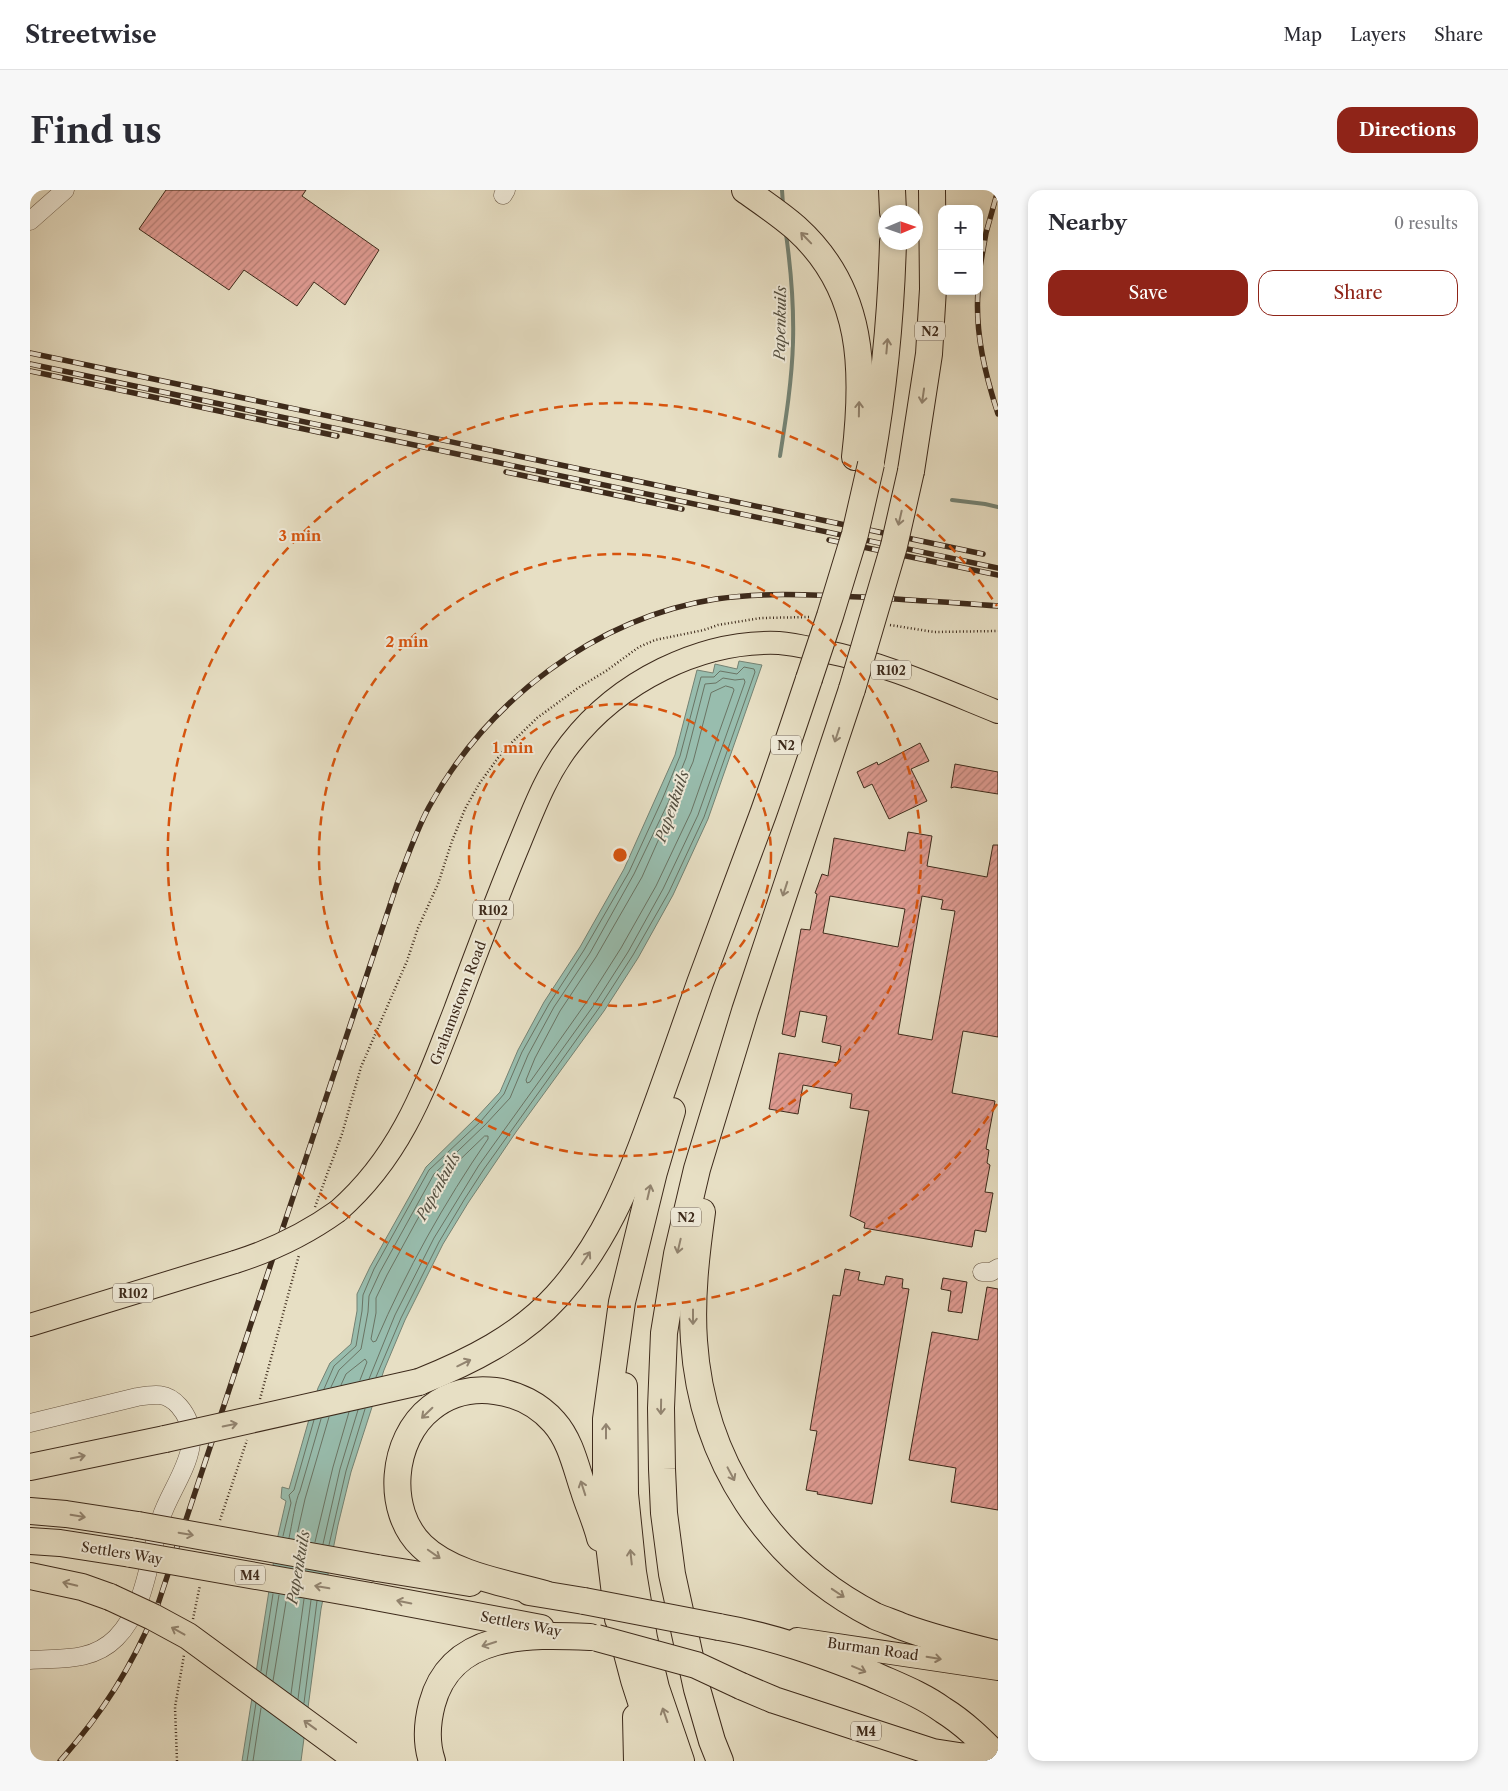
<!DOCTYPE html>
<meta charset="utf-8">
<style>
body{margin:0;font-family:"Libre Caslon Text",serif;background:#f7f7f7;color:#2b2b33}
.controls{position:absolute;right:15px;top:15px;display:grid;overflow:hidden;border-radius:10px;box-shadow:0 2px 8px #0003}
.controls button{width:45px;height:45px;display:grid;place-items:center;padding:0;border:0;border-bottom:1px solid #e1e1e2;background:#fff;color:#2b2b33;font:25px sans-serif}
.compass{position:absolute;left:848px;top:15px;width:45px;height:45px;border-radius:50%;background:#fff;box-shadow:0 2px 8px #0003;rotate:88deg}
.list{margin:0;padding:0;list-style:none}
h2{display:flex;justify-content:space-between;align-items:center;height:65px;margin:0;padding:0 20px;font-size:21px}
h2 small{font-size:16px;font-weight:400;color:#7c7c81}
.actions{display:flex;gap:10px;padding:15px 20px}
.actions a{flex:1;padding:11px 0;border:1px solid #8f2418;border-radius:15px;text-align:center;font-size:18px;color:#8f2418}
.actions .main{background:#8f2418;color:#fff}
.map{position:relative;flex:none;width:968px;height:1571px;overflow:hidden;border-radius:15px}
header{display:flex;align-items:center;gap:30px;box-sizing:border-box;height:70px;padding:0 25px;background:#fff;border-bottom:1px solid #e1e1e2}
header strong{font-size:24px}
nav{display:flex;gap:28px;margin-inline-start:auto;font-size:18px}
.intro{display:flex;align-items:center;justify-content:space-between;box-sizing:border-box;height:120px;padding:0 30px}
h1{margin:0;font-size:35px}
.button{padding:12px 22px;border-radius:15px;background:#8f2418;color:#fff;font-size:18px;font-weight:700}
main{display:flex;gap:30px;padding:0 30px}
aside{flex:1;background:#fff;border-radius:15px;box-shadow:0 2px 8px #0003}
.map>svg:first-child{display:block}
</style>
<header>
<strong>Streetwise</strong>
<nav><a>Map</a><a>Layers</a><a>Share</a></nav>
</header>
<div class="intro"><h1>Find us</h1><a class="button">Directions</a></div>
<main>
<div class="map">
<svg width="968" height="1571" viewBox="0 0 968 1571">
<defs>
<pattern id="building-hatch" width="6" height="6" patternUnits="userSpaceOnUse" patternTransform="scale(1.25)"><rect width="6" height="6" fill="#e09c93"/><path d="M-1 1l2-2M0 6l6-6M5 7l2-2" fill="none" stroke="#b77f77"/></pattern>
</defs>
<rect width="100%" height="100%" fill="#e7dfc4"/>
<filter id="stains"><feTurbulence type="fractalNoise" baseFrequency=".004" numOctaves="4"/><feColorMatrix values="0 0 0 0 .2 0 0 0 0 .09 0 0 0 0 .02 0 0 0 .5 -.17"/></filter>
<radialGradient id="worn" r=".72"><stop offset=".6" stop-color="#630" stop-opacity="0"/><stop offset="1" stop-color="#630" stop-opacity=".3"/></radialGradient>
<!-- water -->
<polygon fill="#98bdae" stroke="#748273" points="709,471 732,475 678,629 643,705 608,768 574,821 486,942 438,1013 413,1054 375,1130 354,1180 321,1282 308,1335 291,1419 271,1571 212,1571 247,1350 256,1311 251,1308 252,1297 259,1299 288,1198 300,1173 321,1154 327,1121 327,1104 340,1077 396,977 447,927 470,902 488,860 514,812 550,757 594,679 645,565 667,480 683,483 685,474 707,479"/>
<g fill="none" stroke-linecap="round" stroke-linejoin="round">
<!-- shore -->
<g stroke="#6a7464" stroke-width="1">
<polygon points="696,496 703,498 704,500 661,622 626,696 591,758 558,810 500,892 497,893 496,890 505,868 530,821 566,767 612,687 663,572 681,503"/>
<path d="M455,946H458V949C414,1013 377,1079 346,1151L343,1152L341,1149L346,1123V1108L357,1085L387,1030L411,988Z"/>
<polyline points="311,1195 316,1184 335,1169 337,1172 330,1190"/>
<polyline points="301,1197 309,1180 331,1159 338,1122 339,1106 350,1082 404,984 455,935 480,908 498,865 524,817 560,763 604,684 638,613 656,568 675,494 686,493 693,488 705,490 714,489 715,492 668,625 633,699 598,762 564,815 449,975 404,1048 365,1125 339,1189"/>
<polyline points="294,1199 304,1176 326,1156 332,1121 333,1105 344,1079 399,980 451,931 474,904 492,862 519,814 554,760 599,682 632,610 650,566 671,487 684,487 690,481 707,484 714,477 724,479 725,482 674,627 639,702 603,765 569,818 454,979 434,1010 409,1052 371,1128 346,1187"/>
<polyline points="253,1346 261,1313 259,1305 264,1300 284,1230"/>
<path d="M259,1348C262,1335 265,1311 270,1301L291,1229"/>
<polyline points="266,1349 275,1309 299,1227"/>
<polyline points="285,1352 303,1277 319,1222"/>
<polyline points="293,1354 310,1279 328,1220"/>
<polyline points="299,1355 316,1281 335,1219"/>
<polyline points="231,1481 243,1404"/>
<polyline points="236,1486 249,1405"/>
<polyline points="243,1491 257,1406"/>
<polyline points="261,1504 274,1409"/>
<polyline points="268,1509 281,1410"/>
<polyline points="274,1513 287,1411"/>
<polyline points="217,1571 226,1513"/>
<polyline points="223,1571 231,1518"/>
</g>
<!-- stream -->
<g stroke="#748273" stroke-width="4">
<polyline points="752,0 753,15"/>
<path d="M750,266C756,228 762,190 763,152C764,116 761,80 756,44"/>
<polyline points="922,310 955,314 968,317"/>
</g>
</g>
<!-- building -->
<g fill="url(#building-hatch)" stroke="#3d2a1b" fill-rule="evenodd">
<polygon points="136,0 276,0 272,6 349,60 315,115 284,92 267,116 214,80 199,100 109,39"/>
<polygon points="890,553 899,571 881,579 897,611 859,629 842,594 834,598 827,582 847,572 848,575"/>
<polygon points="925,574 968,582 968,604 924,597 921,598"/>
<path d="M878,642L902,646L897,676L957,687L963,655H968V847L933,841L922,903L965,911L956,959L959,960L957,973L960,975L955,1002L963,1003L956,1042L945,1040L942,1057L834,1038L835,1033L820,1026L839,921L820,918L822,904L773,895L768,924L739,919L749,863L808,873L811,856L792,852L797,826L770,821L765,847L752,844L771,739L780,740L787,704L785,703L792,684L798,686L804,648L875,661ZM800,706L875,719L868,757L793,743ZM892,706L913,710L911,719L925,721L902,850L868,844Z"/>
<polygon points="815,1079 830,1082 828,1090 854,1095 856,1086 873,1089 872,1098 879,1099 842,1314 787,1304 788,1302 776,1300 787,1241 780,1240 803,1105 810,1106"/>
<polygon points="913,1088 937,1092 932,1123 918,1121 921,1101 911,1099"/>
<polygon points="957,1097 968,1099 968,1320 921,1312 926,1278 879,1270 902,1142 948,1150"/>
</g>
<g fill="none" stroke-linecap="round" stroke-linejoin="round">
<!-- minor casing -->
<g stroke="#685745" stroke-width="19">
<g id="minor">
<polyline points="473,5 476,0"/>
<polyline points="0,31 35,0"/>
<polyline points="952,1082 961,1082 968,1078"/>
<path d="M0,1233L107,1207C124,1204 137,1202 149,1216C181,1253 142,1293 131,1328C119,1367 116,1418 86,1448C62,1472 31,1468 0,1470"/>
</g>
</g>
<!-- major casing -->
<g stroke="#3d2a1b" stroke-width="24">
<g id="major">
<path d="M308,1021C372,965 395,897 425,820C446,764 467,707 490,652C504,618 517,583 540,554C588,492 670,450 749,453C764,454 779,458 793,461C854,473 911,499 968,522"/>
<polyline points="0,1135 205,1072"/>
<polyline points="767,1449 968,1479"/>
</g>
</g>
<!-- highway casing -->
<g stroke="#3d2a1b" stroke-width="28">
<g id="highway">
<path d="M715,0C732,12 750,24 766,38C835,100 835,182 825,267"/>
<polyline points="862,0 863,22"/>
<path d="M841,271C854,198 861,126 863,52"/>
<polyline points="881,281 899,164 903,99 902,0"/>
<path d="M672,1022C666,1065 661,1108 664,1151C672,1270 738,1371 845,1426C854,1430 864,1433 873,1437C906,1449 935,1456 968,1464"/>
<path d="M389,1192C439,1172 490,1147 527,1106C573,1055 598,995 621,931C638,885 654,839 670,793C691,736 712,680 733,624C749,579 764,534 779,489"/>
<polyline points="594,1196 595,1304 603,1382 614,1448 626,1498 651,1571"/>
<polyline points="0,1277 135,1249"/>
<polyline points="0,1321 36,1324 108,1335"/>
<polyline points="0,1351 30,1353 101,1364"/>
<polyline points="347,1378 440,1393"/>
<polyline points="0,1386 52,1397 80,1407"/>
<polyline points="499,1402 554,1411"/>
<path d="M515,1404C476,1393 422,1385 392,1356C355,1321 361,1249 401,1218C438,1188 494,1198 524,1232C541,1251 546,1278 554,1301C559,1317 566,1332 570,1348"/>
<polyline points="340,1406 511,1438"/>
<polyline points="588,1429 578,1346 576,1296 576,1229 592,1112 624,982 642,921"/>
<polyline points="590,1437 604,1490 630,1571"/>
<path d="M689,1437C742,1446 792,1464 842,1484C866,1495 891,1504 913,1520C934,1533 951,1550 968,1567"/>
<polyline points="711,1496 744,1510 903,1562 929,1566 968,1567"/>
<polyline points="606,1527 607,1571"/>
<path d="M402,1571C396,1553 397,1533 402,1514C421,1442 498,1444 560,1447"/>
<polyline points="690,1571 682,1551 667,1499 642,1384 634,1323 632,1279 631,1218 634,1143 647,1064 667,979 715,821 822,499"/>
</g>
</g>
<!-- path -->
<g stroke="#3d2a1b" stroke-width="2.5" stroke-dasharray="1 2.5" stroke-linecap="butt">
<polyline points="860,435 904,442 968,441"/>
<polyline points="285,1017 312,944 331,877 377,771 388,738 408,694 422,651 435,619 449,594 473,561 507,528 548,498 576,481 609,457 625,450 674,440 688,435 731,428 780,427"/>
<polyline points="230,1209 269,1065"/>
<polyline points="190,1330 217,1250"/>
<polyline points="163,1429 170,1395"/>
<polyline points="147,1571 145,1517 154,1465"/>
</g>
<!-- minor -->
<use href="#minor" stroke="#efead9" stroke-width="18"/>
<!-- major -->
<use href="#major" stroke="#e7dfc4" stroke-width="22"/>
<!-- highway -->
<use href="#highway" stroke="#e7dfc4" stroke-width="26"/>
<!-- rail casing -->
<g stroke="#3d2a1b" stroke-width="5.5">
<g id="rail">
<polyline points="949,83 956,43 968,0"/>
<path d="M948,101C945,143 955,184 968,224"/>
<polyline points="0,163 953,364"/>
<polyline points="0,174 968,378"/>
<polyline points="0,181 307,246"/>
<polyline points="476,282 652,319"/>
<polyline points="799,350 968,385"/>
<path d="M30,1571C74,1521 101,1478 127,1417L367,694C377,668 386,641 399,617C457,511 565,428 686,409C735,402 783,405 832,407C878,410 923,412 968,416"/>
</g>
</g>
<!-- rail -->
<use href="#rail" stroke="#efead9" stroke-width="4" stroke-dasharray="11" stroke-linecap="butt"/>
<!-- major-bridge casing -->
<g stroke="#3d2a1b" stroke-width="24" stroke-linecap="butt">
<path id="major-bridge" d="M205,1072C243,1060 276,1044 308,1021"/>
</g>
<!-- highway-bridge casing -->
<g stroke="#3d2a1b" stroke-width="28" stroke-linecap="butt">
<g id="highway-bridge">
<polyline points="779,489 800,426 825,344 841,274"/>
<polyline points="822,499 864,356 881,281"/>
<polyline points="135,1249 389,1192"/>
<polyline points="108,1335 347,1378"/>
<polyline points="101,1364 340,1406"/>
<polyline points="80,1407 123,1427 158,1446 319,1564"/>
<polyline points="554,1411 689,1437"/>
<polyline points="567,1448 666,1475 711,1496"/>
</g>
</g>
<!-- major-bridge -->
<use href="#major-bridge" stroke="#e7dfc4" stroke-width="22"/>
<!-- highway-bridge -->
<use href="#highway-bridge" stroke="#e7dfc4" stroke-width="26"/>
</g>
<!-- one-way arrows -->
<defs><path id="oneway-shaft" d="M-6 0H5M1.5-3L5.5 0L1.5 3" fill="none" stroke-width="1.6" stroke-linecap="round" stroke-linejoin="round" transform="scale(1.25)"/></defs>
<g stroke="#928470">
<use href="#oneway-shaft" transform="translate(776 48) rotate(-134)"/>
<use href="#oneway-shaft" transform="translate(857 156) rotate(-85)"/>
<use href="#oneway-shaft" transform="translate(893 206) rotate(98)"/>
<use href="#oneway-shaft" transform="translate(829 219) rotate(-89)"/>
<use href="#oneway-shaft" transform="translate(870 328) rotate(103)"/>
<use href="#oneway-shaft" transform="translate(807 545) rotate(108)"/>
<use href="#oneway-shaft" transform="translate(755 699) rotate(108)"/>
<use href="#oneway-shaft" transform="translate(619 1002) rotate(-77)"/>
<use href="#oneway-shaft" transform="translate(649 1056) rotate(103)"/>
<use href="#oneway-shaft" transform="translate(556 1068) rotate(-56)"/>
<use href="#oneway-shaft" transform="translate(663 1127) rotate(90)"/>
<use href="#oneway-shaft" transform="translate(434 1173) rotate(-26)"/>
<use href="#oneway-shaft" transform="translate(631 1217) rotate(91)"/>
<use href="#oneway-shaft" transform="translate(397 1223) rotate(136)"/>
<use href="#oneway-shaft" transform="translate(200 1235) rotate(-12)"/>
<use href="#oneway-shaft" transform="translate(576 1241) rotate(-90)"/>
<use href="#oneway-shaft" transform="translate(48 1267) rotate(-12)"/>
<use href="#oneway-shaft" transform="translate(701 1284) rotate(62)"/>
<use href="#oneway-shaft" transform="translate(553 1298) rotate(-108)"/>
<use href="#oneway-shaft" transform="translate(48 1326) rotate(9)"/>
<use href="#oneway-shaft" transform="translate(156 1344) rotate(10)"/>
<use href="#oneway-shaft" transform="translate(404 1364) rotate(35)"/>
<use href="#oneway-shaft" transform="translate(601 1367) rotate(-96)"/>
<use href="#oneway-shaft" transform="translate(40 1394) rotate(-166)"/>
<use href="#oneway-shaft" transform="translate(292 1397) rotate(-170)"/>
<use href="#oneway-shaft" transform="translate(808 1403) rotate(34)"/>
<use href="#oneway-shaft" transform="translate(374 1412) rotate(-169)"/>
<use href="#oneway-shaft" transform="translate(148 1441) rotate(-151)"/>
<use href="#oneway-shaft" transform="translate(459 1454) rotate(162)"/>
<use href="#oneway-shaft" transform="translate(904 1468) rotate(9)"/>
<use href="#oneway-shaft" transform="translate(829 1479) rotate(23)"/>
<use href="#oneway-shaft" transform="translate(635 1525) rotate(-109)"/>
<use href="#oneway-shaft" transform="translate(280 1535) rotate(-144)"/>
</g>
<!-- distance rings -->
<g fill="none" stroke="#d7540e" stroke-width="2.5" stroke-dasharray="9 6">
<circle cx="590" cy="665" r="151"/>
<circle cx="590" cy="665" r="301"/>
<path d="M967 914A452 452 0 1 1 967 416"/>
</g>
<g text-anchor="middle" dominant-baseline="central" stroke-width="4" stroke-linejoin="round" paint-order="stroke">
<!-- shield labels -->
<g fill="#efead9" stroke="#726454" stroke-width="1">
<rect x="885" y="131.5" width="30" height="19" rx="4"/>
<rect x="841" y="470.5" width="40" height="19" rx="4"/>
<rect x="741" y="545.5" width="30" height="19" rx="4"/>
<rect x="443" y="710.5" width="40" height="19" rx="4"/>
<rect x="641" y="1017.5" width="30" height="19" rx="4"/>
<rect x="83" y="1093.5" width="40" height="19" rx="4"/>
<rect x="205" y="1375.5" width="30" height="19" rx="4"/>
<rect x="821" y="1531.5" width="30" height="19" rx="4"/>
</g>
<g font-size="12" font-weight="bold" fill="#3d2a1b">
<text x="900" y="141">N2</text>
<text x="861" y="480">R102</text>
<text x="756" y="555">N2</text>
<text x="463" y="720">R102</text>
<text x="656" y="1027">N2</text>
<text x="103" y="1103">R102</text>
<text x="220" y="1385">M4</text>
<text x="836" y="1541">M4</text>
</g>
<!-- street labels -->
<g font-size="14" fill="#3d2a1b" stroke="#efead9">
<text transform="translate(428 813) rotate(-69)">Grahamstown Road</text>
<text transform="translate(92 1363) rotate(9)">Settlers Way</text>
<text transform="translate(491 1434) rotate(11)">Settlers Way</text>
<text transform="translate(843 1459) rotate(8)">Burman Road</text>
</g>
<!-- water labels -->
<g font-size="15" font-style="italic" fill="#544f40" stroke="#efead9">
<text transform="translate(750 133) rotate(-89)">Papenkuils</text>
<text transform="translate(642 616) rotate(-71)">Papenkuils</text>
<text transform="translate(408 996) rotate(-61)">Papenkuils</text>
<text transform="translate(268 1377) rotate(-80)">Papenkuils</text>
</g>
</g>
<circle cx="590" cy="665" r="8" fill="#d7540e" stroke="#efead9" stroke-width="2.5"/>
<g font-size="15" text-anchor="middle" font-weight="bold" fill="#d7540e" stroke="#efead9" stroke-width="4" stroke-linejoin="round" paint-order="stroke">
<text x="270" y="351">3 min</text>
<text x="377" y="457">2 min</text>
<text x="483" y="563">1 min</text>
</g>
<rect width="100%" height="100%" filter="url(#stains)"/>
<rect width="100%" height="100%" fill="url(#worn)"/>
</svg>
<div class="controls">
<button>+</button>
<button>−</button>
</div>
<svg class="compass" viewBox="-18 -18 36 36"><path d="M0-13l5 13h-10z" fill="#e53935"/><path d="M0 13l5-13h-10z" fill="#7c7c81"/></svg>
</div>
<aside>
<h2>Nearby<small>0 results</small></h2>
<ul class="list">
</ul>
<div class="actions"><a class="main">Save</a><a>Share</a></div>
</aside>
</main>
